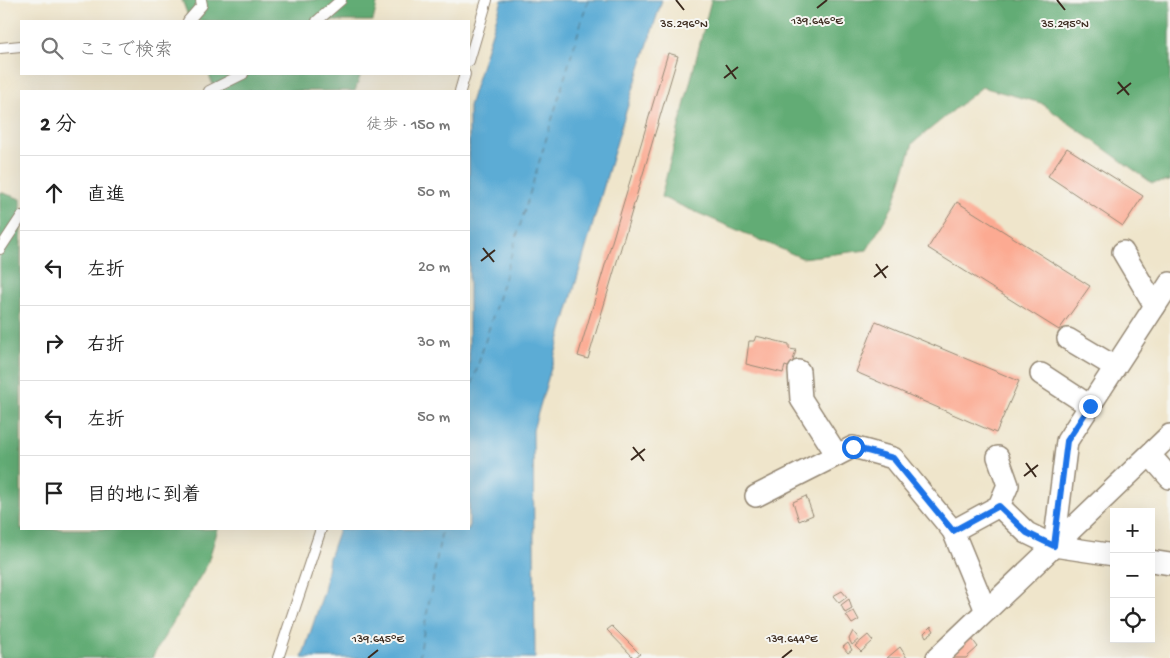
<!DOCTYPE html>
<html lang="ja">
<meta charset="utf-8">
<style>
body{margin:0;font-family:"Gochi Hand","Klee One",sans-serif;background:#f6f6f6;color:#222}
.controls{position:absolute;right:15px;bottom:15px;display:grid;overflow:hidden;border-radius:0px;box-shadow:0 5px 20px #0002}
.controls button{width:45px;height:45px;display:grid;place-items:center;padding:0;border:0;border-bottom:1px solid #e0e0e0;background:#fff;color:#222;font:25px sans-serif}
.stop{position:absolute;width:15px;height:15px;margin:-11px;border:4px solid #1a73e8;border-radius:50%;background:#fff}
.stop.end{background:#1a73e8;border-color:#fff;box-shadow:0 1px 5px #0008}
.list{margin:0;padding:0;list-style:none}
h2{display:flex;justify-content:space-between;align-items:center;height:65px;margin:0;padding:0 20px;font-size:21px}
h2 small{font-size:16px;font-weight:400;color:#767676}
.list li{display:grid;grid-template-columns:32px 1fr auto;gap:15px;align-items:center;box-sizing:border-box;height:75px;padding:0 20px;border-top:1px solid #e0e0e0}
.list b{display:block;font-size:19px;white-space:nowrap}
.list em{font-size:16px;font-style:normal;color:#767676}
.icon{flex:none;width:28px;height:28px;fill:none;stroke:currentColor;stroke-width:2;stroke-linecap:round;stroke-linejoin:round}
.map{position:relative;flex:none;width:1170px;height:658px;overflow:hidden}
.search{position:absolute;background:#fff;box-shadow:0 5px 20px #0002;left:20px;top:20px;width:450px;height:55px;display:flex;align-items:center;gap:12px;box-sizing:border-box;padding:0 18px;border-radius:0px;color:#767676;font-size:19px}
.panel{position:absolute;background:#fff;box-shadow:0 5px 20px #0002;left:20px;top:90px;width:450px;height:440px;border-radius:0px}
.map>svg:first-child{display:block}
</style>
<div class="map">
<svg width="1170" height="658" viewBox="0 0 1170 658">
<rect width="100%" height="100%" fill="#f6f6f2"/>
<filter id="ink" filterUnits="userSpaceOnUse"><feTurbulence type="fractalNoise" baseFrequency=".02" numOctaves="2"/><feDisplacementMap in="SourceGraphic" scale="10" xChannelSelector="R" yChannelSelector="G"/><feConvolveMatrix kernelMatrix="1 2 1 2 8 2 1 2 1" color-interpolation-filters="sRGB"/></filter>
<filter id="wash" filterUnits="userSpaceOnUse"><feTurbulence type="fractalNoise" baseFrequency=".0096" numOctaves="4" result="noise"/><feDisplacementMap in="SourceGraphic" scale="20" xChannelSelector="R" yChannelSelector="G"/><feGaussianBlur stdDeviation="1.12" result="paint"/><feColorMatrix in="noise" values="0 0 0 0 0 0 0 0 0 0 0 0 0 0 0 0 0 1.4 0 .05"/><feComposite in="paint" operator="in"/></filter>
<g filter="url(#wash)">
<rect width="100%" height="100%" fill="#efe5cb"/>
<!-- forest -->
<g fill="#62ac74" stroke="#4e6b49">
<polygon points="182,0 378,0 373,21 190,21"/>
<polygon points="711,0 1170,0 1170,181 1152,183 1041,103 982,87 913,143 893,206 867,250 802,258 661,197"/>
<polygon points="209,74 361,74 355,91 211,91 213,86"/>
<polygon points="0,192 21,199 21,529 218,529 207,565 152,658 0,658"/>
</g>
<!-- water -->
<polygon fill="#5bacd5" stroke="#4b6b7a" points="502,0 662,0 622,124 533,430 535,658 302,658 324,591 329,558 339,529 469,529 469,106"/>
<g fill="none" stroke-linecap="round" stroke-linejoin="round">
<!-- ferry -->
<g stroke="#46585e" stroke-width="1" stroke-dasharray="6 5" stroke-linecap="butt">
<polyline points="469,395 588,0"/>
<polyline points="419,658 442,529"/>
</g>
</g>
<g id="blocks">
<!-- building -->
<g fill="#fcaa92">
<polygon points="668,53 678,56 588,359 578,356"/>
<polygon points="1067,148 1143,196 1123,226 1048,176"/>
<polygon points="957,202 1090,286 1059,330 928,248"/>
<polygon points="876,321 1019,381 996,433 856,372"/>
<polygon points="756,336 789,344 789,349 796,350 791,368 785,366 783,373 746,364 749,341 754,341"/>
<polygon points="806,496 813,515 799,521 793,502"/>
<polygon points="842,591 847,597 839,603 833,596"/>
<polygon points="849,599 852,609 845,613 841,605"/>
<polygon points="854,611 859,620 852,624 846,615"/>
<polygon points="612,626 640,654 634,658 607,630"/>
<polygon points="931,626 934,631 926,637 924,633"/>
<polygon points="853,631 859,639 852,645 849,639"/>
<polygon points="868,635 873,641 861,652 855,646"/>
<polygon points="969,635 978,647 966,658 951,658"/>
<polygon points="848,643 852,650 848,653 843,647"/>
<polygon points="900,647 907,658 887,658"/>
</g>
</g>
</g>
<g filter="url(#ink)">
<use href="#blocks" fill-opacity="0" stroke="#958874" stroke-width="1"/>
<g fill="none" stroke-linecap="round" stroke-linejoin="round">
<!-- service casing -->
<g stroke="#958874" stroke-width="12">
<g id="service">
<polyline points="188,21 202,5 201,0"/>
<polyline points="317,21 341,0"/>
<polyline points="0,48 21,46"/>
<polyline points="469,61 487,0"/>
<polyline points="209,91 243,74"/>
<polyline points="460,91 465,74"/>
<polyline points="0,249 21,217"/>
<polyline points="278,658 321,529"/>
</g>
</g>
<!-- minor casing -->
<g stroke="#958874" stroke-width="24">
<g id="minor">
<polyline points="1123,252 1155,306"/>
<polyline points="1068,339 1115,367"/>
<polyline points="799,371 801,399 837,455"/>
<polyline points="1041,374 1090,406"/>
<polyline points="1150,455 1170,478"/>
<polyline points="756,496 853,447 893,458 953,531 986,611"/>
<polyline points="999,506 1027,533 1054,546"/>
<polyline points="953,531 999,506 1008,485 998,457"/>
<polyline points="1114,555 1054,546 1067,441 1170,283"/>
<polyline points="1151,561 1170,564"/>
<polyline points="937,658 1170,435"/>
</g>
</g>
<!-- service -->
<use href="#service" stroke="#fff" stroke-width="10"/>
<!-- minor -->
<use href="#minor" stroke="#fff" stroke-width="21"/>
</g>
</g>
<g fill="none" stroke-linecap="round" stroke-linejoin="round" filter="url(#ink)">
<!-- route -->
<polyline stroke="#1a73e8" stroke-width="6" points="853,447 893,458 953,531 999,506 1027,533 1054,546 1067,441 1090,406"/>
</g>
<!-- ticks -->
<path fill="none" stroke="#3b2a1e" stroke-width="2" d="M676,0L684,10M1057,0L1065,10M817,8L827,0M726,65L736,79M724,78L738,67M1118,82L1129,95M1117,94L1131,83M483,248L494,262M481,261L495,250M876,264L886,278M874,277L888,266M633,447L644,461M631,460L645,449M1026,463L1036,477M1024,476L1038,465M368,658L378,650M782,658L792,650"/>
<g font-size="12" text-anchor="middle" fill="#3b2a1e" stroke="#f6f6f2" stroke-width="4" stroke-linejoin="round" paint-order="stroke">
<text x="817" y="24">139.646°E</text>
<text x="684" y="27">35.296°N</text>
<text x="1065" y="27">35.295°N</text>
<text x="378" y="642">139.645°E</text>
<text x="792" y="642">139.644°E</text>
</g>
</svg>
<div class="controls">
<button>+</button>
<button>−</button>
<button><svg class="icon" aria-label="locate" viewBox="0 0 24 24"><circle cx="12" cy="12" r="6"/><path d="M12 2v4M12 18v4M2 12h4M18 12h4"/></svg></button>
</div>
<div class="stop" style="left:853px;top:447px"></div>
<div class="stop end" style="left:1090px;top:406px"></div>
<div class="search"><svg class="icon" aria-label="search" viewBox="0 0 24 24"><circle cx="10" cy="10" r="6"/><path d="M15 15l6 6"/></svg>ここで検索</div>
<section class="panel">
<h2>2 分<small>徒歩 · 150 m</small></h2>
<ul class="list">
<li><svg class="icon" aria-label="ahead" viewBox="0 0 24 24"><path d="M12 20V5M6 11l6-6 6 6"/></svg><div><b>直進</b></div><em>50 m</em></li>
<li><svg class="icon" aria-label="left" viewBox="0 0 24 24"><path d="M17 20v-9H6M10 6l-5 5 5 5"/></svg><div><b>左折</b></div><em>20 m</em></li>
<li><svg class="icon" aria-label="right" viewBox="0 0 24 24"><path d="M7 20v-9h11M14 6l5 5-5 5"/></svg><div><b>右折</b></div><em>30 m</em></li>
<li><svg class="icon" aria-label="left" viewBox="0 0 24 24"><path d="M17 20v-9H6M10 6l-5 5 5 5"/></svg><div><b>左折</b></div><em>50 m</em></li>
<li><svg class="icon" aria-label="arrive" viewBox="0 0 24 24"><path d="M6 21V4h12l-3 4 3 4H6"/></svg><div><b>目的地に到着</b></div></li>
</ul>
</section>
</div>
